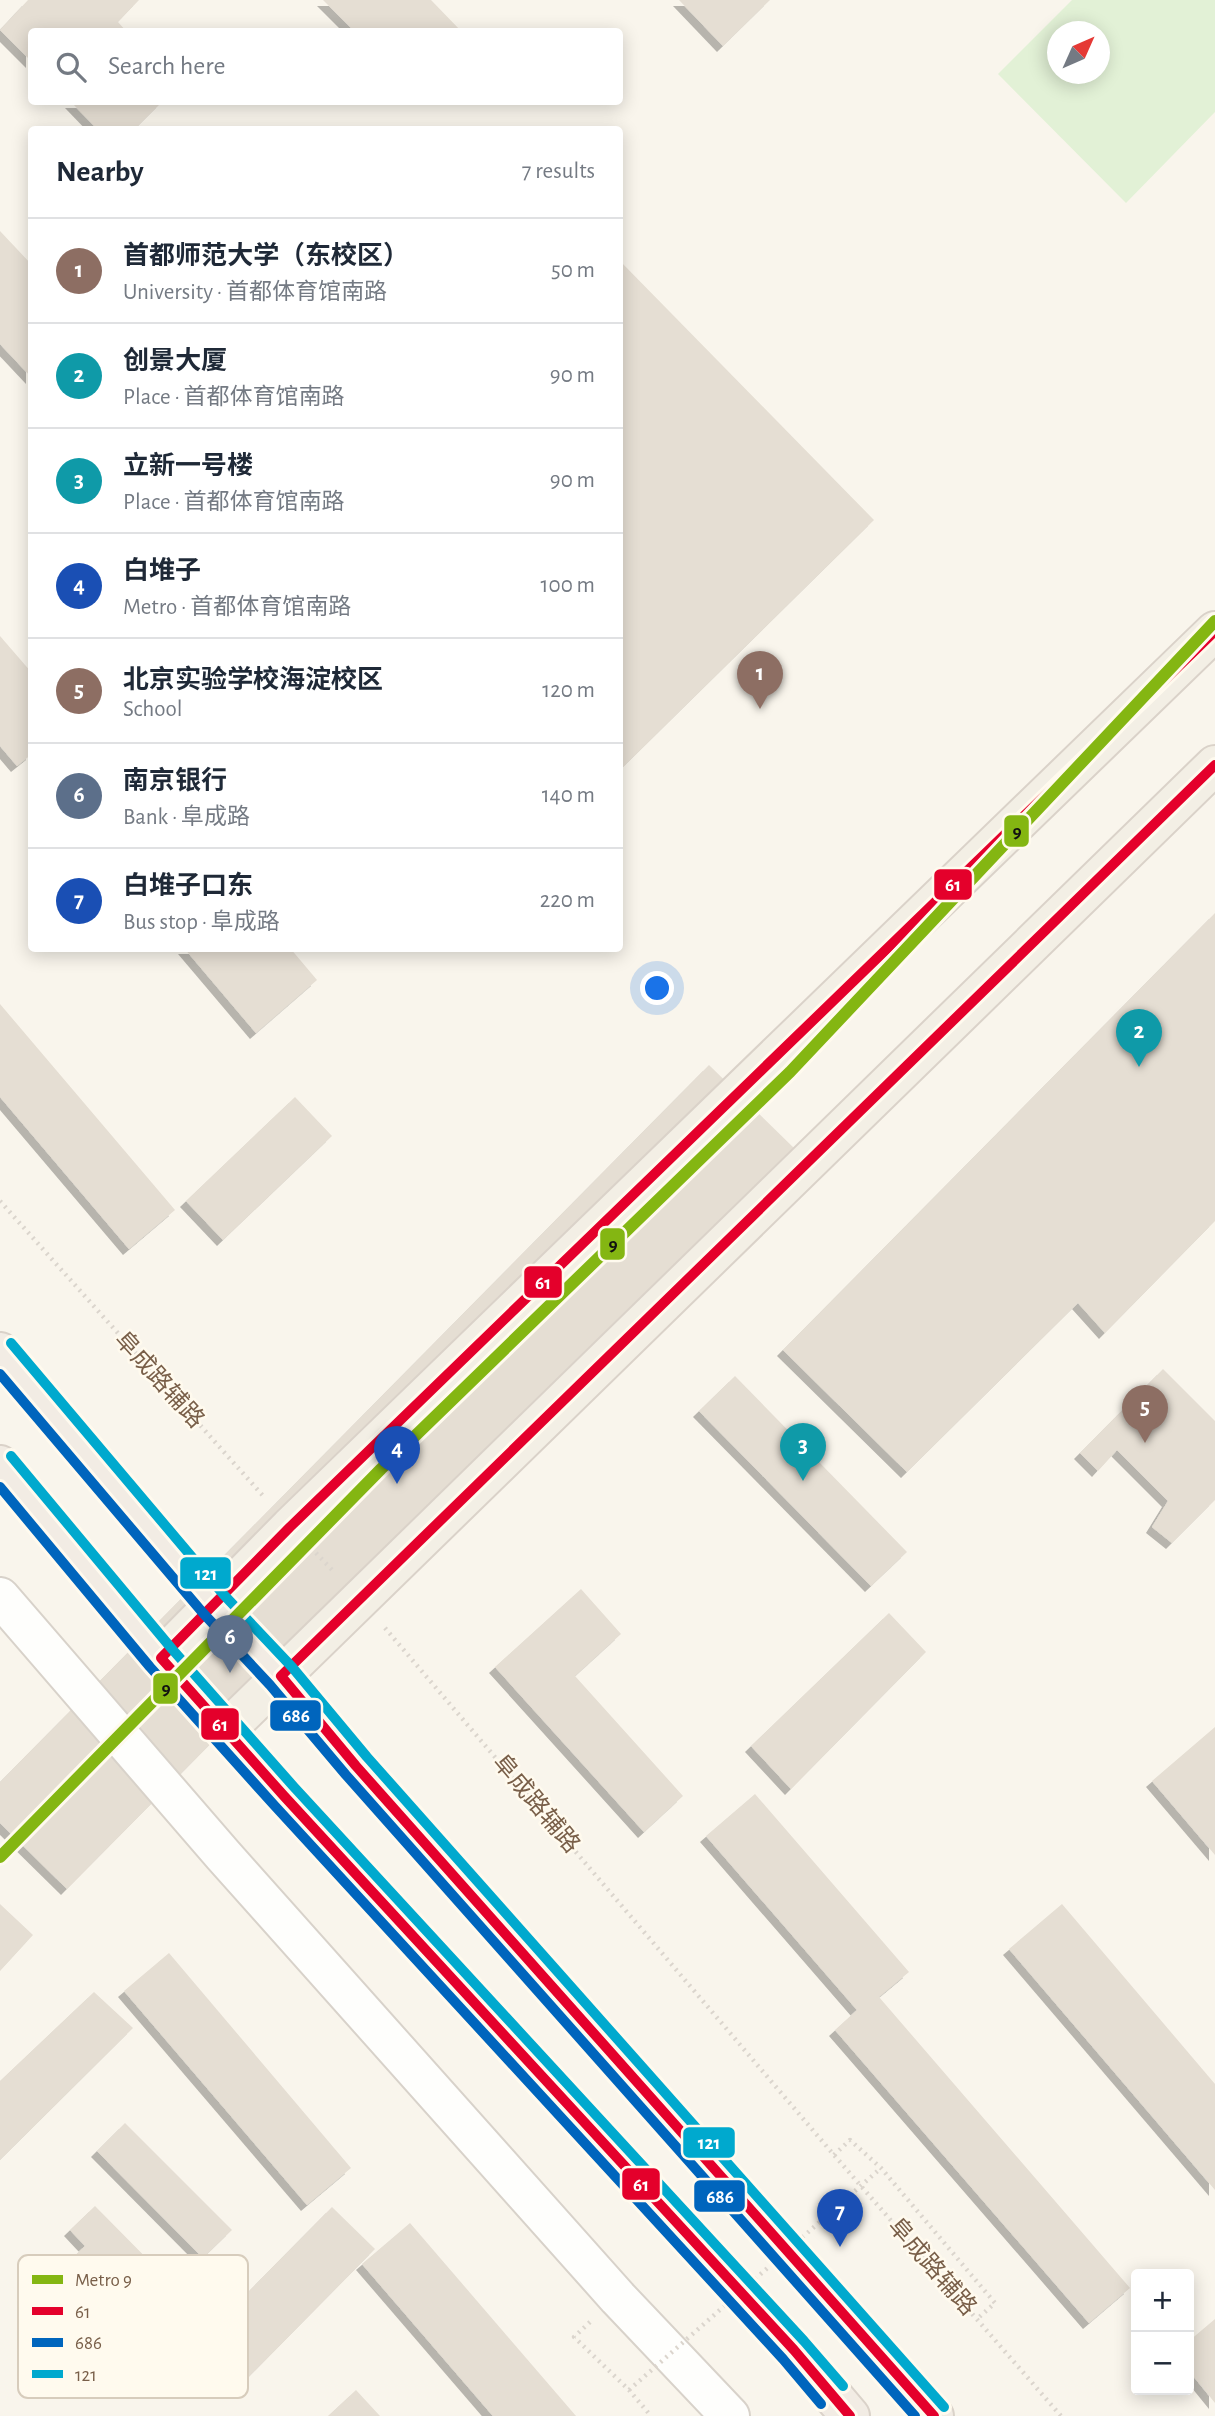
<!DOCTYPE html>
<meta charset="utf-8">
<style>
body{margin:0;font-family:"Alegreya Sans","Noto Sans SC",sans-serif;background:#f6f6f7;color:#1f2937}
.controls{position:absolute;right:21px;bottom:21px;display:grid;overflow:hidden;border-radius:7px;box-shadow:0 4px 18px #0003}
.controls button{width:63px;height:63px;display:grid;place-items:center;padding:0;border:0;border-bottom:2px solid #e0e1e3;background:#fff;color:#1f2937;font:35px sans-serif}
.compass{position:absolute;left:1047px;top:21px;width:63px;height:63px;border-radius:50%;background:#fff;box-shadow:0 4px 18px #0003;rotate:45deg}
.you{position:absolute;left:658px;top:989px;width:24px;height:24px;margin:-18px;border:5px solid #fff;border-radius:50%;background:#1a73e8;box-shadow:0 0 0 10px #1a73e833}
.badge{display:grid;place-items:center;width:46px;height:46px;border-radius:50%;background:#5c5959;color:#fff;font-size:23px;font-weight:700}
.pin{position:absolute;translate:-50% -58px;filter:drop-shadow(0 2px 4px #0008)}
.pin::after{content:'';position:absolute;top:37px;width:24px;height:21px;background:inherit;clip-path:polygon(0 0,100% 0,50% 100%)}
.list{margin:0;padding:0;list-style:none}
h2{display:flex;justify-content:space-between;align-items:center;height:91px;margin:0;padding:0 28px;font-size:30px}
h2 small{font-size:23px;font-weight:400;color:#747a83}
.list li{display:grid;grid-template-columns:46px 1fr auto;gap:21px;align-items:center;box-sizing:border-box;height:105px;padding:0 28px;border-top:2px solid #e0e1e3}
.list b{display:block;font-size:26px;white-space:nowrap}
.list p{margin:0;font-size:23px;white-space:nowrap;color:#747a83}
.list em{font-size:23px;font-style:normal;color:#747a83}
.icon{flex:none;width:38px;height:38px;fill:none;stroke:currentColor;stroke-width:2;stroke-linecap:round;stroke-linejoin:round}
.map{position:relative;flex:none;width:1215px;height:2416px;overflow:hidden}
.search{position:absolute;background:#fff;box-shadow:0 4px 18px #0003;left:28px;top:28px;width:595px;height:77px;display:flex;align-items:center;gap:18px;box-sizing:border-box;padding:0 24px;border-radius:7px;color:#747a83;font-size:26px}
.panel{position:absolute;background:#fff;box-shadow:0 4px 18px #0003;left:28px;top:126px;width:595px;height:826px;border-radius:7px}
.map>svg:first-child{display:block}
</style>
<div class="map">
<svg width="1215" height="2416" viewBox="0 0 1215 2416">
<defs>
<filter id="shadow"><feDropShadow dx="-6" dy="6" stdDeviation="0" flood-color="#0004"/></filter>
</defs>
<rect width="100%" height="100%" fill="#f9f5ec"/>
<!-- green -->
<path fill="#e2f1d6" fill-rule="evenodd" d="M1072,0H1215V112L1126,203L998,74ZM1058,32H1100V74H1058Z"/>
<!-- building -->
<g fill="#e5ded3" filter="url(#shadow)">
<polygon points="28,0 139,0 118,22 127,32 32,32 32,62 0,30"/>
<polygon points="323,0 431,0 462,32 355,32"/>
<polygon points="679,0 770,0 723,46"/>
<polygon points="71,102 162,102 134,130 98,130"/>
<polygon points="0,231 32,265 32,378 0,344"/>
<polygon points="620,261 874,520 620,770"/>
<polygon points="0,636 32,673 32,754 17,766 0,746"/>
<polygon points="1215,913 1215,1221 1105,1333 1078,1303 907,1472 783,1350"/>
<polygon points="184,948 290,948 317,980 256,1033"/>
<polygon points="0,1004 175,1210 129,1249 0,1097"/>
<polygon points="709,1065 797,1151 67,1889 0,1823 0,1782"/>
<polygon points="295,1097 332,1136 223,1240 186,1201"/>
<polygon points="1163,1369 1215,1421 1215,1500 1172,1543 1152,1527 1168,1501 1117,1450 1098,1471 1080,1453"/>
<polygon points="735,1376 907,1552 871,1586 699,1411"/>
<polygon points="581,1589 621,1634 575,1676 683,1796 644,1832 495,1667"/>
<polygon points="889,1613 926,1652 791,1789 751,1746"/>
<polygon points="1215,1727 1215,1855 1152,1781"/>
<polygon points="755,1794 909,1972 879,1997 1130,2288 1089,2323 835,2030 857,2010 706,1836"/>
<polygon points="0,1904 33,1935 0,1971"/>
<polygon points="1062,1904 1215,2084 1215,2190 1009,1949"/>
<polygon points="169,1953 351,2168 307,2205 124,1991"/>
<polygon points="94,1992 133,2028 0,2160 0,2081"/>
<polygon points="125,2123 232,2230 203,2258 97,2151"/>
<polygon points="95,2206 180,2292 155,2316 143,2303 112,2334 54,2275 85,2246 70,2230"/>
<polygon points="332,2207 375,2249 234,2392 192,2349"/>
<polygon points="410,2223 576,2416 493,2416 362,2264"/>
<polygon points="1215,2319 1215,2403 1189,2371 1189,2341"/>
<polygon points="356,2390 380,2416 328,2416"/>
</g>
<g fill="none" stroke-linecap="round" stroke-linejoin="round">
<!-- tertiary casing -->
<g stroke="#d8d2ca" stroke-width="42">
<polyline id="tertiary" points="0,1597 223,1855 618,2298 730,2416"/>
</g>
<!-- primary casing -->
<g stroke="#dad2c9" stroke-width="42">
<g id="primary">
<polyline points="161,1658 290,1527 1215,631"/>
<polyline points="226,1730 1215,765"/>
</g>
</g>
<!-- trunk casing -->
<g stroke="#dad2c9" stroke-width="42">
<g id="trunk">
<polyline points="0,1352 214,1604 281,1676 356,1766 934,2416"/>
<polyline points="0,1465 161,1658 284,1796 794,2350 850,2416"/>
</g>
</g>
<!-- path -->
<g stroke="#dbd5cd" stroke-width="4.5" stroke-dasharray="2 5" stroke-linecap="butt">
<polyline points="0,1201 265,1498"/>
<polyline points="316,1553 334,1572"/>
<polyline points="385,1628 834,2155 1061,2416"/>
<polyline points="834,2155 850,2140 881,2168 995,2303 977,2319"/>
<polyline points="590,2322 574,2337 629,2390 651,2416"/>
</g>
<!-- tertiary -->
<use href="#tertiary" stroke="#fefefc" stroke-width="38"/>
<!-- primary -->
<use href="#primary" stroke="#f3efe5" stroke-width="38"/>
<!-- trunk -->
<use href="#trunk" stroke="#f2ece4" stroke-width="38"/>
<!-- path-bridge -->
<polyline stroke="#dbd5cd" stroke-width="4.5" stroke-dasharray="2 5" stroke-linecap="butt" points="629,2390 881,2168"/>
<!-- bus-1 casing -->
<g stroke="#fffaee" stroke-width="16">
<g id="bus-1">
<polyline points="850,2416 794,2350 284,1796 161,1658 290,1527 1215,631"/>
<polyline points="934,2416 356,1766 281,1676 1215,765"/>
</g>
</g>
<!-- bus-2 casing -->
<g stroke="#fffaee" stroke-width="16">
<g id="bus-2">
<polyline points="0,1374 203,1613 270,1685 346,1775 915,2416"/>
<polyline points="0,1487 150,1667 274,1805 783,2359 821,2404"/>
</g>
</g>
<!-- bus-3 casing -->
<g stroke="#fffaee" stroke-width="16">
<g id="bus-3">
<polyline points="11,1343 224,1595 292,1667 367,1757 944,2407"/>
<polyline points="11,1456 172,1649 294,1787 804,2341 843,2386"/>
</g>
</g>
<!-- bus-1 -->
<use href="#bus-1" stroke="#e4002b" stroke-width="10"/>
<!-- bus-2 -->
<use href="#bus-2" stroke="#0065bd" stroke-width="10"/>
<!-- bus-3 -->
<use href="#bus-3" stroke="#00a9ce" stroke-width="10"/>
<!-- metro-1 casing -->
<g stroke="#fffaee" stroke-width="18">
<polyline id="metro-1" points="0,1857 381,1469 790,1072 1215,621"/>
</g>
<!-- metro-1 -->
<use href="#metro-1" stroke="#84b612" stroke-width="12"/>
</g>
<g text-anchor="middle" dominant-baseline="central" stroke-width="5" stroke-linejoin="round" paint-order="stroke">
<!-- street labels -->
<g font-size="24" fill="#795f49" stroke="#fffaee">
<text transform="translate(159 1380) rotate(48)">阜成路辅路</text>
<text transform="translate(536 1804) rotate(50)">阜成路辅路</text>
<text transform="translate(932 2267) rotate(49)">阜成路辅路</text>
</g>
</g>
<!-- legend -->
<rect x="18" y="2255" width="230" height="143" rx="10" fill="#fffaee" stroke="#d7ccbc" stroke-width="2"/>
<rect x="32" y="2275" width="31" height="9" fill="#84b612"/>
<rect x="32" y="2307" width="31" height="8" fill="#e4002b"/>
<rect x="32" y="2338" width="31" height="9" fill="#0065bd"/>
<rect x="32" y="2370" width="31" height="8" fill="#00a9ce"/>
<g font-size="19" fill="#795f49">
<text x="75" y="2286">Metro 9</text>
<text x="75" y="2318">61</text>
<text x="75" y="2349">686</text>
<text x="75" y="2381">121</text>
</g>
<g stroke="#fffaee" stroke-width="2.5">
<rect x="1003" y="814" width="27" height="34" rx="7" fill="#84b612"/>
<rect x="933" y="868" width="40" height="33" rx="7" fill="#e4002b"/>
<rect x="599" y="1227" width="27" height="34" rx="7" fill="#84b612"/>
<rect x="523" y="1265" width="40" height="34" rx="7" fill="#e4002b"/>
<rect x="179" y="1556" width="53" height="34" rx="7" fill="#00a9ce"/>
<rect x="152" y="1672" width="27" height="33" rx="7" fill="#84b612"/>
<rect x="269" y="1699" width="53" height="33" rx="7" fill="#0065bd"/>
<rect x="200" y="1707" width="40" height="34" rx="7" fill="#e4002b"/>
<rect x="682" y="2126" width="54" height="33" rx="7" fill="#00a9ce"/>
<rect x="621" y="2167" width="40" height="34" rx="7" fill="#e4002b"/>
<rect x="693" y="2179" width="53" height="34" rx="7" fill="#0065bd"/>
</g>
<g font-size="19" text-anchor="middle" font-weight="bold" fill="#fff">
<text x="953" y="891">61</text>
<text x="543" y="1289">61</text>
<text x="206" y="1580">121</text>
<text x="296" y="1722">686</text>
<text x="220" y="1731">61</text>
<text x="709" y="2149">121</text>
<text x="641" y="2191">61</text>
<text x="720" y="2203">686</text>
</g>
<g font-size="19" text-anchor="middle" font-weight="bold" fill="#111">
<text x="1017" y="838">9</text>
<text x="613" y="1251">9</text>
<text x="166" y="1695">9</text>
</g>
</svg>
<div class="controls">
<button>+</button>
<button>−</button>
</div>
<svg class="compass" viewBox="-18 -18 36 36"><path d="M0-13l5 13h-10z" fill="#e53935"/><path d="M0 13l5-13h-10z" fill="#747a83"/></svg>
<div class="you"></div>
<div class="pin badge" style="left:760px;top:709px;background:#8d6e63">1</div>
<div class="pin badge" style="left:1139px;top:1067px;background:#0f9aa8">2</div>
<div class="pin badge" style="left:803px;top:1481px;background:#0f9aa8">3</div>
<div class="pin badge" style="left:397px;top:1484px;background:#1a4fb4">4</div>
<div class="pin badge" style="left:1145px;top:1443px;background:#8d6e63">5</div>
<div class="pin badge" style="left:230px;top:1673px;background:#5c6f8a">6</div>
<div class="pin badge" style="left:840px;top:2247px;background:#1a4fb4">7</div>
<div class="search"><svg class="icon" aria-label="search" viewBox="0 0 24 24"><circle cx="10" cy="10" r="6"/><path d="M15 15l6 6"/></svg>Search here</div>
<section class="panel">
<h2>Nearby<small>7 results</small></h2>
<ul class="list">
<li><span class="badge" style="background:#8d6e63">1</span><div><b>首都师范大学（东校区）</b><p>University · 首都体育馆南路</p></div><em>50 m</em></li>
<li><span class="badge" style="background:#0f9aa8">2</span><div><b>创景大厦</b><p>Place · 首都体育馆南路</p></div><em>90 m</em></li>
<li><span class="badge" style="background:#0f9aa8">3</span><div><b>立新一号楼</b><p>Place · 首都体育馆南路</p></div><em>90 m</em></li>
<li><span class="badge" style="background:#1a4fb4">4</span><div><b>白堆子</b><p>Metro · 首都体育馆南路</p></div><em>100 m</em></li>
<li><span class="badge" style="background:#8d6e63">5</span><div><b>北京实验学校海淀校区</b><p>School</p></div><em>120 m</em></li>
<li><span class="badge" style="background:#5c6f8a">6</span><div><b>南京银行</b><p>Bank · 阜成路</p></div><em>140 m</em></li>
<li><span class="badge" style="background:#1a4fb4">7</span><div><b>白堆子口东</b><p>Bus stop · 阜成路</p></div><em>220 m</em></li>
</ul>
</section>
</div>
